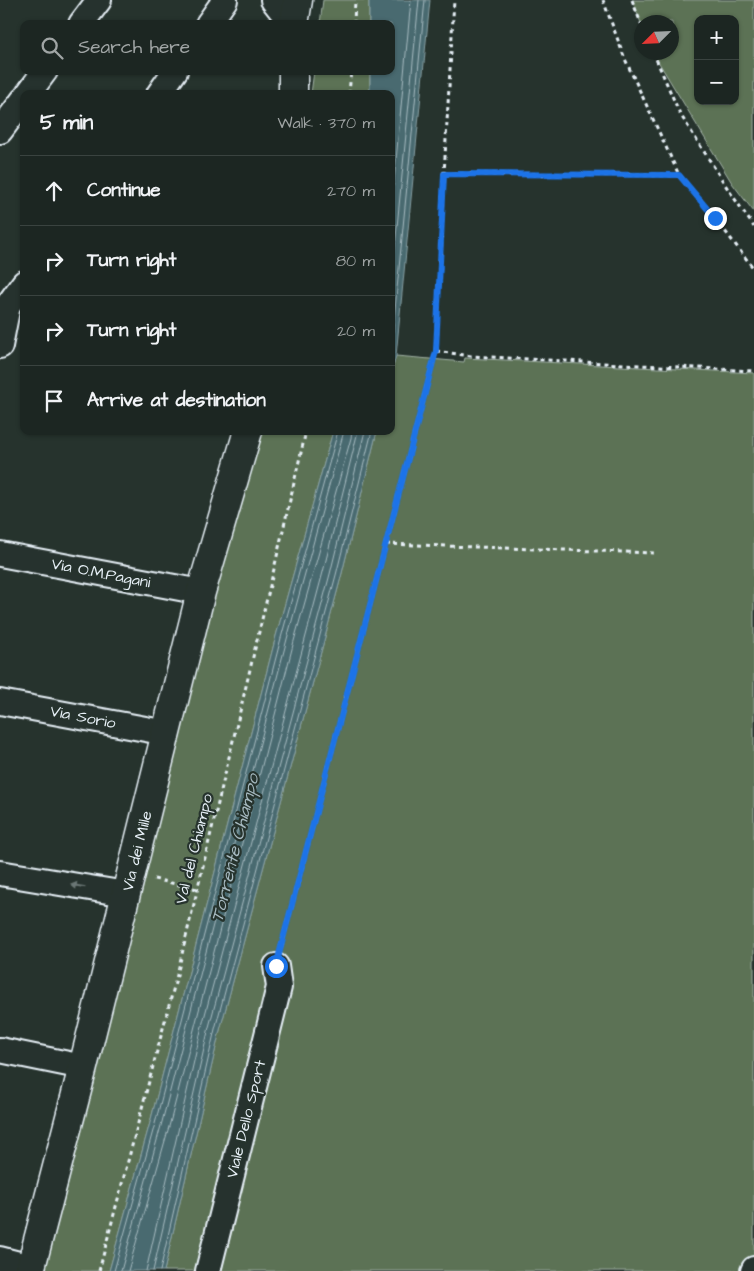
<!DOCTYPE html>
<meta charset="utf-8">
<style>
body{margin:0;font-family:"Architects Daughter",sans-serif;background:#29322f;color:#f1f3f6}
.controls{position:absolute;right:15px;top:15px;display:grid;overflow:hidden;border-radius:10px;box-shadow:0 1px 4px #0004}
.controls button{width:45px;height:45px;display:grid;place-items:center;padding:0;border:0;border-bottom:1px solid #3a4340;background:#1c2622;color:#f1f3f6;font:25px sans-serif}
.compass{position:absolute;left:634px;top:15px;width:45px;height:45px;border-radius:50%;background:#1c2622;box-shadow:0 1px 4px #0004;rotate:246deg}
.stop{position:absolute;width:15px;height:15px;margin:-11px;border:4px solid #1a73e8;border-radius:50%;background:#fff}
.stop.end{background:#1a73e8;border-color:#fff;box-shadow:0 1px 5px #0008}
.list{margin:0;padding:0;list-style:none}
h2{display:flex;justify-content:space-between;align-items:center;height:65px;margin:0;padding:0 20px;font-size:21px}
h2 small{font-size:16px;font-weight:400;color:#a0a5a5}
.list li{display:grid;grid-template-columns:32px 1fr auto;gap:15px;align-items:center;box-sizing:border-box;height:70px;padding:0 20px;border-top:1px solid #3a4340}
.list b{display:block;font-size:19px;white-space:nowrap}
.list em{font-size:16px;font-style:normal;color:#a0a5a5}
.icon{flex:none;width:28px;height:28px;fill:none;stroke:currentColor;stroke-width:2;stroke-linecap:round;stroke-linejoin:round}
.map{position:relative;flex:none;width:754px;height:1271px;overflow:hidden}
.search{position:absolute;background:#1c2622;box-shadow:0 1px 4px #0004;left:20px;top:20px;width:375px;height:55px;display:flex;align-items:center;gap:12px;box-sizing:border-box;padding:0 18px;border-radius:10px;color:#a0a5a5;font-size:19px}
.panel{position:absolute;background:#1c2622;box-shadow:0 1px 4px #0004;left:20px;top:90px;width:375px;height:345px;border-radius:10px}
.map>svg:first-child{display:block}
</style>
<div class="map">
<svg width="754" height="1271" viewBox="0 0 754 1271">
<rect width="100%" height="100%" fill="#26332d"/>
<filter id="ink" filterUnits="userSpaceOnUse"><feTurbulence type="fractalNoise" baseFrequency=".02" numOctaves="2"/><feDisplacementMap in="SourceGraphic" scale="10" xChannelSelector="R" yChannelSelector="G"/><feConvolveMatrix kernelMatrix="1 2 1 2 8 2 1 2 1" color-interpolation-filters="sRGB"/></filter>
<g filter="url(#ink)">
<!-- green -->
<g fill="#5c7255" stroke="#a2b2a6" fill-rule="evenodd">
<polygon points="323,0 369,0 369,24 320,24"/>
<path d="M632,0H754V212L732,183L653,53L672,52V22L641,23ZM698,19H735V101H698Z"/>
<polygon points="314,71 370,71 370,94 311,94"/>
<polygon points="396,356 464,362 465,358 754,373 754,1271 164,1271 220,1030 341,577 377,431 391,431 391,374"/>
<polygon points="242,431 333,431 276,636 151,1119 109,1271 30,1271"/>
</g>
<!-- water -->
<g fill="#496b70" stroke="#89a1a6">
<polygon points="369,0 430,0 396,356 391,374 391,94 370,94 370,71 391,71 391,24 369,24"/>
<polygon points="333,431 377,431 341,577 220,1030 164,1271 109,1271 151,1119 276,636"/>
</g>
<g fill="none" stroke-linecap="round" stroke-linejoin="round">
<!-- shore -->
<g stroke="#a8bbc2" stroke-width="1">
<polyline points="391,214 411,0"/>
<polyline points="391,289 419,0"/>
<polyline points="391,351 425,0"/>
<polyline points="114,1271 156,1120 281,638 338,431"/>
<polyline points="121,1271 162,1122 287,639 344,431"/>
<polyline points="128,1271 170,1123 294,641 351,438 352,431"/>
<polyline points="146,1271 202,1026 323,572 358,431"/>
<polyline points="153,1271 209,1027 330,574 365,431"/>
<polyline points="160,1271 215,1029 336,575 372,431"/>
</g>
<!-- minor casing -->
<g stroke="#e8f1f8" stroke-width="28">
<g id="minor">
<polyline points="273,0 292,24"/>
<polyline points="81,24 99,0"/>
<polyline points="208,24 225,0"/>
<polyline points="28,94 45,71"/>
<polyline points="159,94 175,71"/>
<polyline points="0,131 24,99"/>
<polyline points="0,346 8,305 24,283"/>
<polyline points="0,554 201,592"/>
<polyline points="0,702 167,733"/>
<polyline points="0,873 126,894"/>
<polyline points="0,1050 83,1067"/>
<polyline points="0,1259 31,1267"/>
<polyline points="208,1271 279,987 276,966"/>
<polyline points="753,1271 754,1269"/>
</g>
</g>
<!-- secondary casing -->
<g stroke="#e8f1f8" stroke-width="31">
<g id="secondary">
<polyline points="294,24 298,0"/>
<polyline points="293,71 293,94"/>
<polyline points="30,1271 83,1067 201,592 248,431"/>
</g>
</g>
<!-- path -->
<g stroke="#e8f1f8" stroke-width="3" stroke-dasharray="4 4" stroke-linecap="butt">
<polyline points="603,0 625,59 679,175 715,218 754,269"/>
<polyline points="632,0 642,26"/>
<polyline points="354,24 355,0"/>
<polyline points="653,52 680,114 728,189 754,227"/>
<polyline points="349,94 351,71"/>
<polyline points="444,174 679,175"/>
<polyline points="436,351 471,356 754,371"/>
<polyline points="386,544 655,553"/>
<polyline points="154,879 197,889"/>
<polyline points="281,947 436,351 444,174 454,0"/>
<polyline points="99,1271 176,979 274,569 306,431"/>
</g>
<!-- minor -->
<use href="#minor" stroke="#26332d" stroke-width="24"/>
<!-- secondary -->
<use href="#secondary" stroke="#26332d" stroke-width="28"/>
</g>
<!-- one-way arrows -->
<defs><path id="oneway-solid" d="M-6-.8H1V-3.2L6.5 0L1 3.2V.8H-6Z" transform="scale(1.25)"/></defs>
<use fill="#6a7674" href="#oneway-solid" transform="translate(78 886) rotate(-171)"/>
</g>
<g fill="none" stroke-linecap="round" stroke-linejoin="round" filter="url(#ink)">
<!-- route -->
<polyline stroke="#1a73e8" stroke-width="6" points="276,966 436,351 444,174 679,175 715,218"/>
</g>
<g text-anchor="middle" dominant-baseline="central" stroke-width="4.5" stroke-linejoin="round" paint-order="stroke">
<!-- street labels -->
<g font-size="16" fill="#e8f1f8" stroke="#26332d">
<text transform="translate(101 573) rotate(11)">Via O.M.Pagani</text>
<text transform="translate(83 717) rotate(11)">Via Sorio</text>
<text transform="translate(194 849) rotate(-76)">Val del Chiampo</text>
<text transform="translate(137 851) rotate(-76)">Via dei Mille</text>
<text transform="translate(246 1119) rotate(-76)">Viale Dello Sport</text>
</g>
<!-- water labels -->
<g font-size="18" font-style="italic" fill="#a8bbc2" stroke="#26332d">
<text transform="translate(235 848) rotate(-76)">Torrente Chiampo</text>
</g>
</g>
</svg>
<div class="controls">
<button>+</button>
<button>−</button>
</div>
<svg class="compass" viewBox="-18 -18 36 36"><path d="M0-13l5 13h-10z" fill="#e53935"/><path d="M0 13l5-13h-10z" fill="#a0a5a5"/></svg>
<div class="stop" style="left:276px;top:966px"></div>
<div class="stop end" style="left:715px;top:218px"></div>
<div class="search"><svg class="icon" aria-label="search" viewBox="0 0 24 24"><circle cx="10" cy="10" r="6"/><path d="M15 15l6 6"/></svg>Search here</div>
<section class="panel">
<h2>5 min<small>Walk · 370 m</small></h2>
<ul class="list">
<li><svg class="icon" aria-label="ahead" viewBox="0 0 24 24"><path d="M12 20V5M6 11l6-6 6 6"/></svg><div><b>Continue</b></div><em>270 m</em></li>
<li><svg class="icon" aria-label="right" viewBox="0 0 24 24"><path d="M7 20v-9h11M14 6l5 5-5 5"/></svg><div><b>Turn right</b></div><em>80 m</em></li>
<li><svg class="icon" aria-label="right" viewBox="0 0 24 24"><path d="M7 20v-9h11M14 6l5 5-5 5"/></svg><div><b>Turn right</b></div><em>20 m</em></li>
<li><svg class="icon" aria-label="arrive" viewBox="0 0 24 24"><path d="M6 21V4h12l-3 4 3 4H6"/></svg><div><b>Arrive at destination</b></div></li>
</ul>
</section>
</div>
